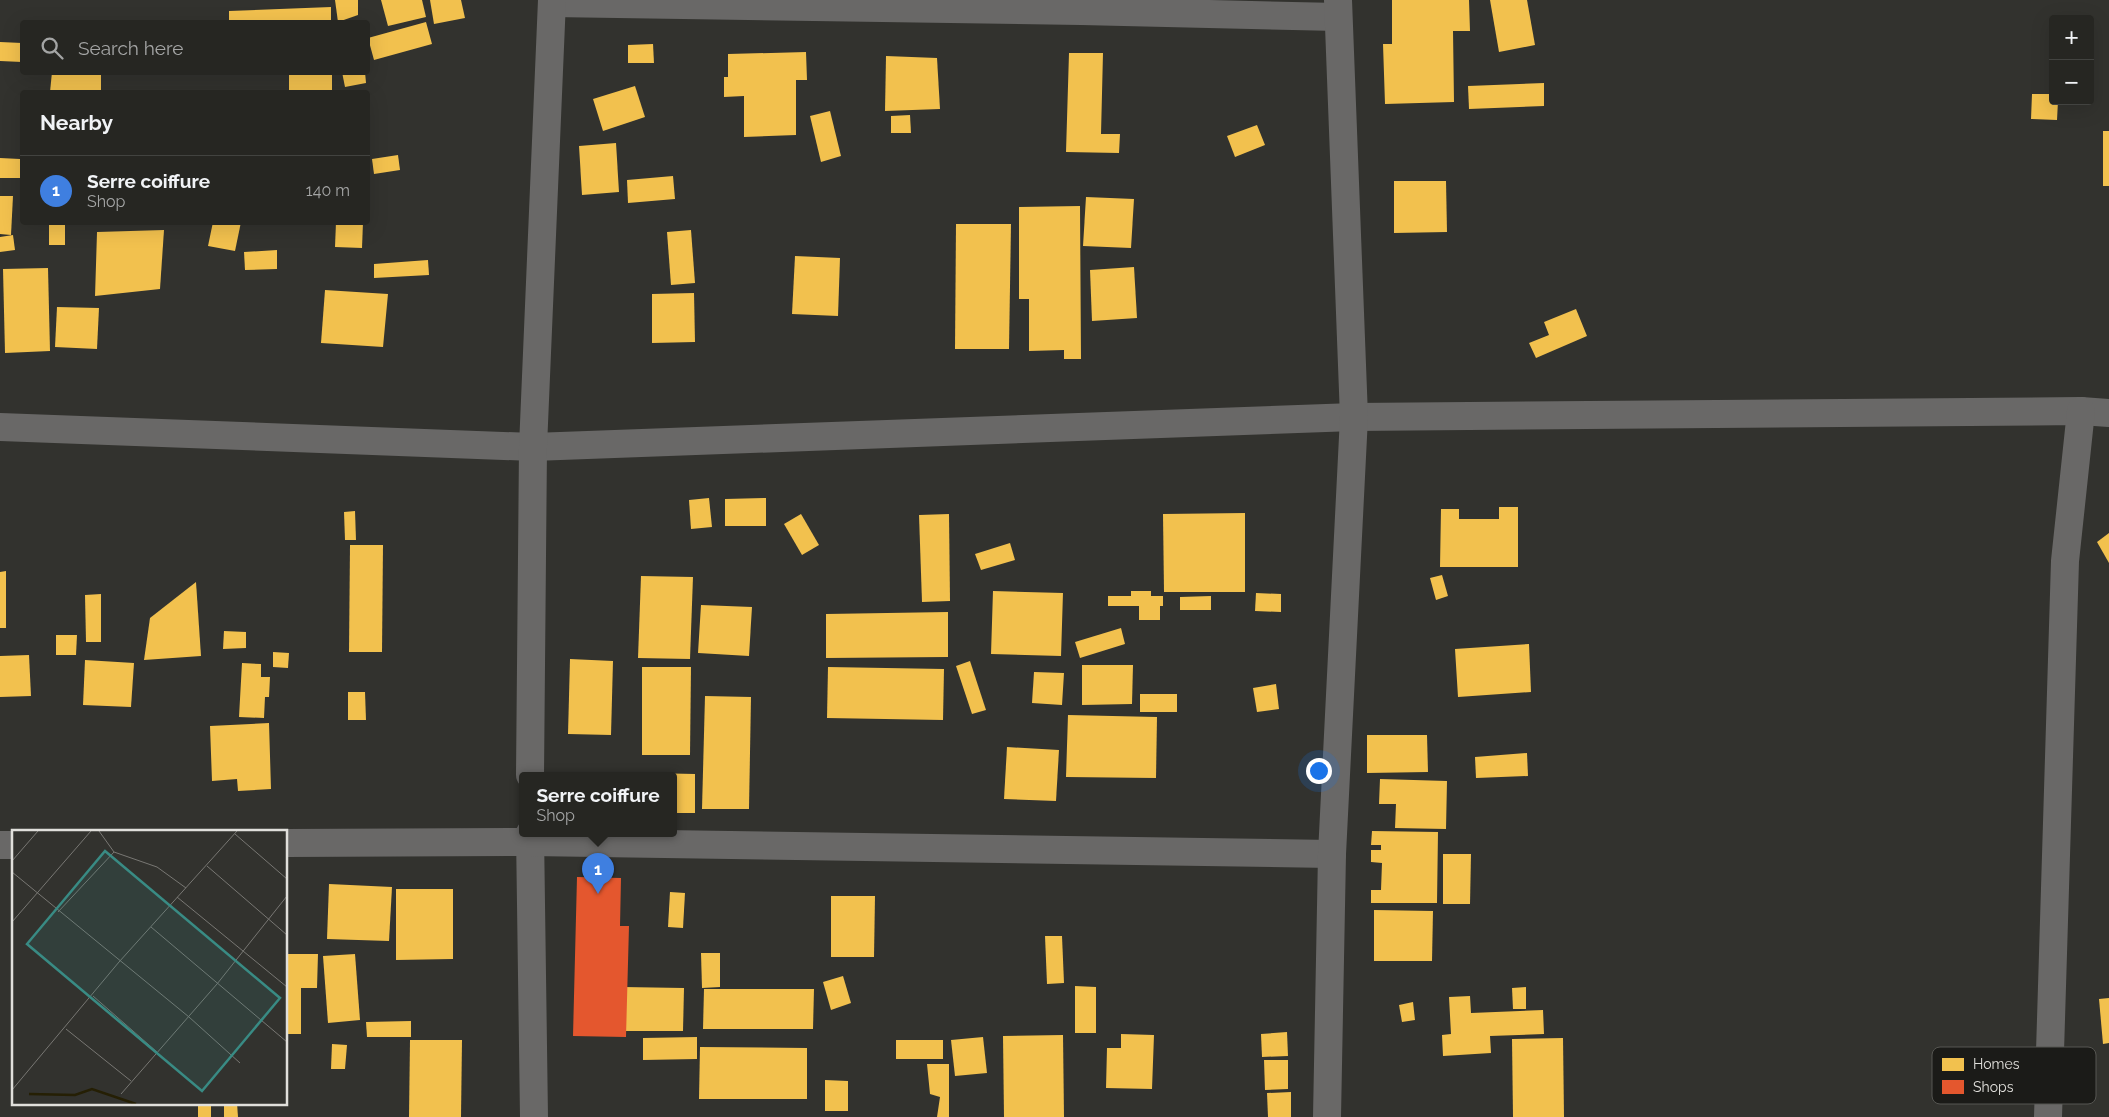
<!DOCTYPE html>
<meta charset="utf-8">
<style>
body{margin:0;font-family:Raleway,sans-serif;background:#32322f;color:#f1f3f6}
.controls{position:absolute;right:15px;top:15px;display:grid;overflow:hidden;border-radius:5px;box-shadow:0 5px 20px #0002}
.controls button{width:45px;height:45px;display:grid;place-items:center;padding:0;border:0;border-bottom:1px solid #424340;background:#262622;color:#f1f3f6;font:25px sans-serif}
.you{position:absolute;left:1318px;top:770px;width:18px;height:18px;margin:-12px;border:4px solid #fff;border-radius:50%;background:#1a73e8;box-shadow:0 0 0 8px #1a73e833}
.badge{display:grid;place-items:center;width:32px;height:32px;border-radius:50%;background:#95b2f1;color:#fff;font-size:16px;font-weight:700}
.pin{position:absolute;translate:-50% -41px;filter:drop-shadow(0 1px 2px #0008)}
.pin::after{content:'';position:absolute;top:26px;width:18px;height:15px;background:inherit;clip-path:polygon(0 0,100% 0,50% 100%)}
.popup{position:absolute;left:519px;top:772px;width:158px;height:65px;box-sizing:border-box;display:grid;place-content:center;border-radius:5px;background:#262622;filter:drop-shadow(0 1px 4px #0005);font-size:16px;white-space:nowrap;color:#a4a5a5}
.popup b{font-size:19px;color:#f1f3f6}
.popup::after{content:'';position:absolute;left:50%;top:100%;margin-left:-10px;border:10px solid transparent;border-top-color:#262622}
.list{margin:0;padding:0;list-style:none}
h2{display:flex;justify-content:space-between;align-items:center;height:65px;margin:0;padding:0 20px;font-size:21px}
h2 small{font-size:16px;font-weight:400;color:#a4a5a5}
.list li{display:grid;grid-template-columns:32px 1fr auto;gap:15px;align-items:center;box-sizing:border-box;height:70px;padding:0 20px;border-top:1px solid #424340}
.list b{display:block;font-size:19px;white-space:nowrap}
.list p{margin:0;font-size:16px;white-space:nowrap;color:#a4a5a5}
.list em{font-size:16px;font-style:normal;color:#a4a5a5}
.icon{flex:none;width:28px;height:28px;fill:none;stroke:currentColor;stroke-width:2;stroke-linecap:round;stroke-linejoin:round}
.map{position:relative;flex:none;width:2109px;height:1117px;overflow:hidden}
.search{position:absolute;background:#262622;box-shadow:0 5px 20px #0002;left:20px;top:20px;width:350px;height:55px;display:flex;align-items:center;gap:12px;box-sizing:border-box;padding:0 18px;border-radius:5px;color:#a4a5a5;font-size:19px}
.panel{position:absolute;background:#262622;box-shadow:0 5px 20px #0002;left:20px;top:90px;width:350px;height:135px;border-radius:5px}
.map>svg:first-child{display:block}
</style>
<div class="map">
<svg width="2109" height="1117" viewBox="0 0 2109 1117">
<rect width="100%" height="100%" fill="#32322e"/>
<!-- homes -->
<g fill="#f2c14e">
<polygon points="335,0 358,0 358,15 338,22"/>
<polygon points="381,0 422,0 426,17 388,26"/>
<polygon points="430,0 461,0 465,18 434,24"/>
<polygon points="1392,0 1469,0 1470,31 1453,31 1454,102 1385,104 1383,44 1392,44"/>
<polygon points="1490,0 1527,0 1535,45 1499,52"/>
<polygon points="331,7 331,22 229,22 229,11"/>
<polygon points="426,22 432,44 374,60 368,38"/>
<polygon points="0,42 22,43 22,62 0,61"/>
<polygon points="653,44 654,63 628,63 628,45"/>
<polygon points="806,52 807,80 796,80 796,135 744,137 744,96 724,97 724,77 728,77 728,54"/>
<polygon points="1069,53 1103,53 1101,134 1120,134 1119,153 1066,152"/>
<polygon points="886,56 937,58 940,109 885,111"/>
<polygon points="52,72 101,72 101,92 50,92"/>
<rect x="289" y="72" width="43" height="20"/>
<polygon points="342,72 365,72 366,83 345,87"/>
<polygon points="1544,83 1544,106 1469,109 1468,86"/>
<polygon points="635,86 645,117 603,131 593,99"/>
<polygon points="2032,94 2053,94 2053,101 2058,101 2057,120 2031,119"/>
<polygon points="830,111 841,156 821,162 810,116"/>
<polygon points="910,115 911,133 891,133 891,116"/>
<polygon points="1257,125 1265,145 1235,157 1227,136"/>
<rect x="2103" y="131" width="6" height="55"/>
<polygon points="616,143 619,192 582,195 579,146"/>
<polygon points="398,155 400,170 374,174 372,159"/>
<polygon points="0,158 20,159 20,178 0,178"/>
<polygon points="673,176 675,199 628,203 627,180"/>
<polygon points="1394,181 1446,181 1447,232 1394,233"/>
<polygon points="0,196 13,196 11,235 0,234"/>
<polygon points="1086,197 1134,199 1131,248 1083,246"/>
<polygon points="1080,206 1081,359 1064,359 1064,350 1029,351 1029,299 1019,299 1019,207"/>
<rect x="49" y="222" width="16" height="23"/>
<polygon points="213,222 241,222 235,251 208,246"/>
<polygon points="336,222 363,222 362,248 335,247"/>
<polygon points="956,224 1011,224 1009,349 955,349"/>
<polygon points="164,230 160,289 95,296 97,232"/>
<polygon points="691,230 695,283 671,285 667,232"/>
<polygon points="13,235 15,250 0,252 0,237"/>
<polygon points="277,250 277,269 245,270 244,252"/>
<polygon points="795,256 840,258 838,316 792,314"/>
<polygon points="428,260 429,275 374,278 374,264"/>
<polygon points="1134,267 1137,318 1092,321 1090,270"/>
<polygon points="48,268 50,351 5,353 3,269"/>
<polygon points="325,290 388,294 383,347 321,343"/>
<polygon points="694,293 695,342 652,343 652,294"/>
<polygon points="57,307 99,308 97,349 55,347"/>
<polygon points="1576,309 1587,336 1536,358 1529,343 1549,335 1544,322"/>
<polygon points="709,498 712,527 691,529 689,500"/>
<polygon points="766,498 766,526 725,526 725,499"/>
<polygon points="1499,507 1518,507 1518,567 1440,567 1441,509 1459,509 1459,519 1499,519"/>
<polygon points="355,511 356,540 345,540 344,512"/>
<polygon points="1245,513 1245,592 1164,592 1163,514"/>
<polygon points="801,514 819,545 802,555 784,524"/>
<polygon points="949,514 950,601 922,602 919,515"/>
<polygon points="2109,533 2109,563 2097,542"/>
<polygon points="1010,543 1015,560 981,570 975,554"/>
<polygon points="350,545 383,545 382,652 349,652"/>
<polygon points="6,571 6,628 0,628 0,572"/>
<polygon points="1442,575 1448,596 1436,600 1430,578"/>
<polygon points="641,576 693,577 690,659 638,658"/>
<polygon points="196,582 201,656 144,660 150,618"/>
<polygon points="993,591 1063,593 1061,656 991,654"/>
<polygon points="1131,591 1151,591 1151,596 1163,596 1163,606 1160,606 1160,620 1139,620 1139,606 1108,606 1108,596 1131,596"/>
<polygon points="1256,593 1281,594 1281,612 1255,611"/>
<polygon points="101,594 101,642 86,642 85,595"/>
<polygon points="1211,596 1211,610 1180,610 1180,597"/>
<polygon points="701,605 752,607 749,656 698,653"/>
<polygon points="948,612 948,657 826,658 826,614"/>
<polygon points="1121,628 1125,644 1080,658 1075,642"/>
<polygon points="224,631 246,632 246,648 223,649"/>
<polygon points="56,635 77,635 76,655 56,655"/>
<polygon points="1529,644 1531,692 1458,697 1455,649"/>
<polygon points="273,652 289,653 288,668 273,667"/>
<polygon points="29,655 31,696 0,697 0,656"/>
<polygon points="570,659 613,661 611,735 568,734"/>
<polygon points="85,660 134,663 131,707 83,705"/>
<polygon points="970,661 986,710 972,714 956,666"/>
<polygon points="242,663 261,664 261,677 270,677 269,697 265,697 264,718 239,717"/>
<polygon points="1082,665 1133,665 1132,704 1082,705"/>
<polygon points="642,667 691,667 690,755 642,755"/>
<polygon points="828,667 944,669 943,720 827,718"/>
<polygon points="1034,672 1064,673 1062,705 1032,703"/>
<polygon points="1276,684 1279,709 1257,712 1253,688"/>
<polygon points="348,692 365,692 366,720 348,720"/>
<rect x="1140" y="694" width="37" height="18"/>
<polygon points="705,696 751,697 749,809 702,809"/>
<polygon points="1068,715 1157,717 1156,778 1066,777"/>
<polygon points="269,723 271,789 238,791 237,779 212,781 210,726"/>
<polygon points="1367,735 1427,735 1428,772 1367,773"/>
<polygon points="1007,747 1059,750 1056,801 1004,799"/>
<polygon points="1527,753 1528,776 1476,778 1475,757"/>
<polygon points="649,773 695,774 695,813 673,813 673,775 649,775"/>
<polygon points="1380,779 1447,781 1446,829 1395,828 1396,804 1379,804"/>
<polygon points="1372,831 1438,832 1437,903 1371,903 1371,890 1381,890 1382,863 1371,862 1371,850 1381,850 1381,845 1371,845"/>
<polygon points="1443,854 1471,854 1470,904 1443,904"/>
<polygon points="329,884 392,887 389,941 327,939"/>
<polygon points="396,889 453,889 453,959 396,960"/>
<polygon points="670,892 685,893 683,928 668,927"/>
<polygon points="831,896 875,896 874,957 831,957"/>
<polygon points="1374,910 1433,911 1432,961 1374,961"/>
<polygon points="1045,936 1062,936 1064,983 1047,984"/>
<polygon points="701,953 720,953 720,987 702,988"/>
<polygon points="286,954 318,954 317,988 301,988 301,1034 286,1034"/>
<polygon points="355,954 360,1020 328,1023 323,956"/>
<polygon points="843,976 851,1003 831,1010 823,982"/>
<polygon points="1075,986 1096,987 1096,1033 1075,1033"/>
<polygon points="623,987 684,988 683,1031 622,1031"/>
<polygon points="1526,987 1526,1009 1513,1009 1512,988"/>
<polygon points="704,989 814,989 813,1029 703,1029"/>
<polygon points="1470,996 1471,1013 1543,1010 1544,1034 1490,1036 1491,1053 1443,1056 1442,1035 1451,1034 1449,997"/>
<polygon points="2109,998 2109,1043 2103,1044 2099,999"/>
<polygon points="1413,1002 1415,1020 1402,1022 1399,1005"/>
<polygon points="411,1021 411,1037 367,1037 366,1022"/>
<polygon points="1287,1032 1288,1056 1262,1057 1261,1034"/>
<polygon points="1121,1034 1154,1035 1152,1089 1106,1088 1107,1048 1121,1048"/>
<polygon points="1063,1035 1064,1117 1004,1117 1003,1036"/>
<polygon points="697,1037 697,1059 643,1060 643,1038"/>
<polygon points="983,1037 987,1073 955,1076 951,1040"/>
<polygon points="1563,1038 1564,1117 1513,1117 1512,1039"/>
<polygon points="410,1040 462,1040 461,1117 409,1117"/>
<rect x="896" y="1040" width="47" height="19"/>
<polygon points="332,1044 347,1045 345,1069 331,1069"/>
<polygon points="700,1047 807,1048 807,1099 699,1099"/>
<polygon points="1264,1060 1288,1060 1288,1089 1265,1090"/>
<polygon points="927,1064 949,1064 949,1117 937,1117 940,1097 930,1094"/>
<polygon points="825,1080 848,1081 848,1111 825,1111"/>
<polygon points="1291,1092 1291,1117 1268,1117 1267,1093"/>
<rect x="198" y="1103" width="13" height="14"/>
<polygon points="224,1103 237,1103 238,1117 224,1117"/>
</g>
<!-- shops -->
<polygon fill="#e4572e" points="577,877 621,878 620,926 629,926 626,1037 573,1036"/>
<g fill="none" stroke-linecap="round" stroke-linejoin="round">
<!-- minor -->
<g stroke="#696867" stroke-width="28">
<polyline points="552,3 1081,11 1338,17"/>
<polyline points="0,427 533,447 1354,417 2081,411 2109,413"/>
<polyline points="530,775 533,447 552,0"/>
<polyline points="530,833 534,1117"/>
<polyline points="286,843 530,842 1332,854"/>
<polyline points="0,845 14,845"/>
<polyline points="1327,1117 1332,854 1354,417 1338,0"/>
<polyline points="2048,1117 2065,561 2081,411"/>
</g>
</g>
<!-- overview -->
<g transform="translate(12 830)">
<rect width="275" height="275" fill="#32322e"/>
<path fill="none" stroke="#251f04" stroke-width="2.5" d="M17,264L63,265L80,259L124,274"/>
<path fill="none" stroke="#787773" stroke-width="1" d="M87,1L102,22L145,37L174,58M223,4L275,49M0,31L26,1M195,36L275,105M0,42L177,187L228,233M165,67L275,157M46,82L102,22M0,92L79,1M139,97L275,212M81,166L145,222M54,199L119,251M0,260L107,132L225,1M109,264L205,154L275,66"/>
<path fill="#398b84" fill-opacity="0.15" stroke="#398b84" stroke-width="2.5" d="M93,21L268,168L190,261L15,114Z"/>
<rect width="275" height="275" fill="none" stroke="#e0dfdb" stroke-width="2.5"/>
</g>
<!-- legend -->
<rect x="1932" y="1047" width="164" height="57" rx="8" fill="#1b1b18" stroke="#565652" stroke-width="1"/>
<rect x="1942" y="1058" width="22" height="13" fill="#f2c14e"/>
<rect x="1942" y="1080" width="22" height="14" fill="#e4572e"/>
<g font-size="14" fill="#e0dfdb">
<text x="1973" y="1069">Homes</text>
<text x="1973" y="1092">Shops</text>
</g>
</svg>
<div class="controls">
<button>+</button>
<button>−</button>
</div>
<div class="you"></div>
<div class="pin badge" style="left:598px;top:894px;background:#3f7fe0">1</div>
<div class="popup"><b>Serre coiffure</b>Shop</div>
<div class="search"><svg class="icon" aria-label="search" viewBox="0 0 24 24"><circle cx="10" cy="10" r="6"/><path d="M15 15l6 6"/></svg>Search here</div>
<section class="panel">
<h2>Nearby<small></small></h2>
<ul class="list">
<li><span class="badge" style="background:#3f7fe0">1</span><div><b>Serre coiffure</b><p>Shop</p></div><em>140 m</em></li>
</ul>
</section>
</div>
